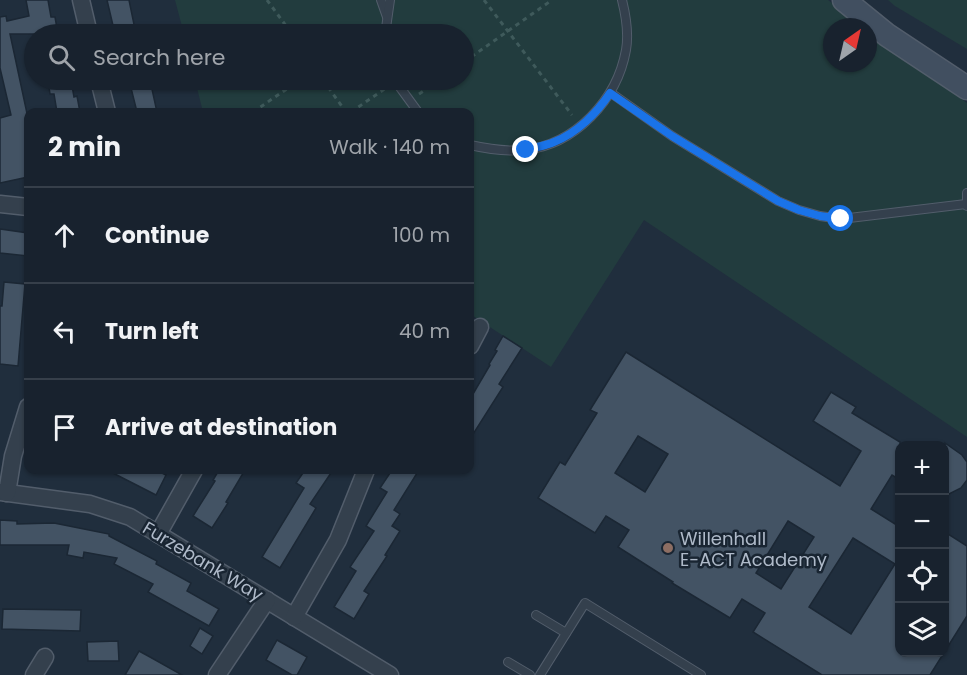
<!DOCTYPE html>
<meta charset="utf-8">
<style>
body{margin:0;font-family:Poppins,sans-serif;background:#212a36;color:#f1f3f6}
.controls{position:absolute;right:18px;bottom:18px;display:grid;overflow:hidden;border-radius:12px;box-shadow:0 2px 4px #0004}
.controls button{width:54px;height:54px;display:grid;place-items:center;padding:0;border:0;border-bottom:2px solid #363f4a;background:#18222e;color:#f1f3f6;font:30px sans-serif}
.compass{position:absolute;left:823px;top:18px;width:54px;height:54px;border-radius:50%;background:#18222e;box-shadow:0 2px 4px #0004;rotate:34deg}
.stop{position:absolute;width:18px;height:18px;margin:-14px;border:4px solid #1a73e8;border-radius:50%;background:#fff}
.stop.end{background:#1a73e8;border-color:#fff;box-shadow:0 2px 6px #0008}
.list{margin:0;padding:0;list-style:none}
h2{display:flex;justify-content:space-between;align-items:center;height:78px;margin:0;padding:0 24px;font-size:26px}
h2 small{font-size:20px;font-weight:400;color:#9fa4aa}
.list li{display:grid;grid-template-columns:39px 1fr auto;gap:18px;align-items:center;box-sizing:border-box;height:96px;padding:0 24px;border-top:2px solid #363f4a}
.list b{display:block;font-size:22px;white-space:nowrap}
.list em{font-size:20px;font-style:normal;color:#9fa4aa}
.icon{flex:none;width:33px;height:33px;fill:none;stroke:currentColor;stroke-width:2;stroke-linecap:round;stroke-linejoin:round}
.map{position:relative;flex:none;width:967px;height:675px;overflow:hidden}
.search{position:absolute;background:#18222e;box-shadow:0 2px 4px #0004;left:24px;top:24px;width:450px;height:66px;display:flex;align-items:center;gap:15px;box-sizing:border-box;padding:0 21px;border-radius:33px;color:#9fa4aa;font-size:22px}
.panel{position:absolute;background:#18222e;box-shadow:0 2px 4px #0004;left:24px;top:108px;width:450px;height:366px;border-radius:12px}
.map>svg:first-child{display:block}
</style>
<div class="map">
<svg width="967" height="675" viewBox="0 0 967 675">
<rect width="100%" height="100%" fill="#202e3d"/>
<!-- green -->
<g fill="#223c3e">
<polygon points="175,0 828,0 864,27 832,27 832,63 868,63 868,30 967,103 967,437 644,220 551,367 470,314 470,112 203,112 195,80 464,80 464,34 184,34"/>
<polygon points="888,0 967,0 967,49 895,6"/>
</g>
<!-- building -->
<g fill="#435364" stroke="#1b2734" stroke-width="1.5" fill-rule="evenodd">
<polygon points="26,0 48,0 51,17 55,17 58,34 10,34 28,118 28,177 0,183 0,118 11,115 0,68 0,17 6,16 7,21 29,16"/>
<polygon points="107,0 129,0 136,34 115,34"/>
<polygon points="48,80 71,80 74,97 77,96 80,112 57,112 54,94 50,94"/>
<polygon points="129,80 150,80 157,112 137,112"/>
<polygon points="0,229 28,233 28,256 0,253"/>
<polygon points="4,282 25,284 18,366 0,364 0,306 2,306"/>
<polygon points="503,336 522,348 499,384 503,387 470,439 470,399 490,365 489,364 497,351 495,350"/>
<path d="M626,352L840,486L861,451L813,421L831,392L856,407L852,413L900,442V480L892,475L871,509L900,527V652H945V532L967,546V616L930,675H822L753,632L765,613L742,599L730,618L672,583L673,582L618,547L629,530L606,516L595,533L538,498L560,462L565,465L597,413L590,410ZM638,436L668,454L645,492L615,473ZM788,521L814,537L781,589L756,573ZM853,538L895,564L851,634L809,607Z"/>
<polygon points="945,443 962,455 967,462 967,480 961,488 945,496"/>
<polygon points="107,470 156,470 166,475 156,495"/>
<polygon points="219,470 245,470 226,502 228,503 212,528 193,516 215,481 213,480"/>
<polygon points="305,470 333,470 310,504 316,508 280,568 262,557 304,488 296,483"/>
<polygon points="392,470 419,470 394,510 400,514 392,526 400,531 385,555 387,556 364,591 369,594 354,619 334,607 356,571 350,567 374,531 366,526 387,492 380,488"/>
<polygon points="0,520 17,521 17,524 54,523 109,534 109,536 157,561 156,564 191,583 187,591 219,609 209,626 148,592 153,584 114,564 117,558 84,552 83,558 67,555 69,545 0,545"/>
<polygon points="3,609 81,610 80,631 2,629"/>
<polygon points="200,628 213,636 202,654 190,646"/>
<polygon points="277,640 307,657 297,675 292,675 266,660"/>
<polygon points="118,641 119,661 88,661 87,642"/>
<polygon points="139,651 150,657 182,675 125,675"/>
</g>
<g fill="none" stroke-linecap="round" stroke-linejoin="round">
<!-- lane casing -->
<g stroke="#525d6b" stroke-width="10">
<g id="lane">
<polyline points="381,0 387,17"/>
<polyline points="387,34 386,28 390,0"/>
<polyline points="397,80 399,86 418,112"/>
<polyline points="611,93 672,136 778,201 799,210 820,216 841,219 966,204"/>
<path d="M470,145C488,149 505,152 524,150C575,145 617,100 626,50C629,33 626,16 622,0"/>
<polyline points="967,193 967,206"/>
<polyline points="536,615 566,633"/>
<polyline points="508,662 530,675"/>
<polyline points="540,675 585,603 701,675"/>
</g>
</g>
<!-- street casing -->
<g stroke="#525d6b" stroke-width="19">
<g id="street">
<polyline points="81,0 89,34"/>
<polyline points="99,80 107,112"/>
<polyline points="0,204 28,207"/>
<polyline points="470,346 480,327"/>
<polyline points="0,492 90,504 130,517 390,675"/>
<polyline points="7,493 13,456 28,407"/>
<polyline points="158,534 194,470"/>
<polyline points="294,617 338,540 366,470"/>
<polyline points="34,675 45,657"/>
<polyline points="217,675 267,600"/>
</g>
</g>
<!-- secondary casing -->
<g stroke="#525d6b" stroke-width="25">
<polyline id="secondary" points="844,0 887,35 967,88"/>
</g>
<!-- path -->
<g stroke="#3f5a5b" stroke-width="3" stroke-dasharray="4.5 4.5" stroke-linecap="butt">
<polyline points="267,0 292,34"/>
<polyline points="484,0 572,115"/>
<polyline points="464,62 552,0"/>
<polyline points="323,80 346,112"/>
<polyline points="419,94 440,80"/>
<polyline points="253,112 300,80"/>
<polyline points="351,112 386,88"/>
</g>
<!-- lane -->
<use href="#lane" stroke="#34404d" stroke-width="8"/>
<!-- street -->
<use href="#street" stroke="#34404d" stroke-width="16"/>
<!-- secondary -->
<use href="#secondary" stroke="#414f60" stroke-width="22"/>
</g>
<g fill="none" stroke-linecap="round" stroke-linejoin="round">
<!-- route -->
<path stroke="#1a73e8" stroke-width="8" d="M526,150C535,147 545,146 554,142C577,133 597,113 610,93L672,136L778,201L799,210L820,216L841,219"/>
</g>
<!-- markers -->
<circle fill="#8d6e63" stroke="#192532" stroke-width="2" cx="668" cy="548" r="6"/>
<g text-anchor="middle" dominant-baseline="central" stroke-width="5" stroke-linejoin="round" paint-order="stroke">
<!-- poi labels -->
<g font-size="18" fill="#afbac9" stroke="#192532" text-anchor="start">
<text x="680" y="538">Willenhall<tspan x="680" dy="21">E-ACT Academy</tspan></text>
</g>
<!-- street labels -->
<g font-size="18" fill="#afbac9" stroke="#192532">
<text transform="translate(203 561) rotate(31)">Furzebank Way</text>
</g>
</g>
</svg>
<div class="controls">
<button>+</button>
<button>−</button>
<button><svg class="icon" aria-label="locate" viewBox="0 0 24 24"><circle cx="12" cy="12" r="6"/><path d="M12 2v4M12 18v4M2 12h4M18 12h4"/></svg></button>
<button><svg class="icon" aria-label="layers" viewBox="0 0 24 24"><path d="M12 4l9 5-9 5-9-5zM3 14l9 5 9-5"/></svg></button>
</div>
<svg class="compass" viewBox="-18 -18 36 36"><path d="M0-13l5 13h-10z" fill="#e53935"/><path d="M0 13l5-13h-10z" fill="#9fa4aa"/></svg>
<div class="stop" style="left:841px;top:219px"></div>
<div class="stop end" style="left:526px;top:150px"></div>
<div class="search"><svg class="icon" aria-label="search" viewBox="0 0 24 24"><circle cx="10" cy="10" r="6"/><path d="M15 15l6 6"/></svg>Search here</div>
<section class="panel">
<h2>2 min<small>Walk · 140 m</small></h2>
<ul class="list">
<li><svg class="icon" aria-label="ahead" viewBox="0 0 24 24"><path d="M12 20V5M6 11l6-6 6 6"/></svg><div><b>Continue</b></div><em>100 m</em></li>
<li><svg class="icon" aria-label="left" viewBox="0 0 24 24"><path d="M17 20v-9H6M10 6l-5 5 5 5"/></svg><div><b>Turn left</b></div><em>40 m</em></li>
<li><svg class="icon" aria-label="arrive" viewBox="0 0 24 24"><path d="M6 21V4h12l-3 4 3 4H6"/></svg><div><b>Arrive at destination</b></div></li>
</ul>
</section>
</div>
